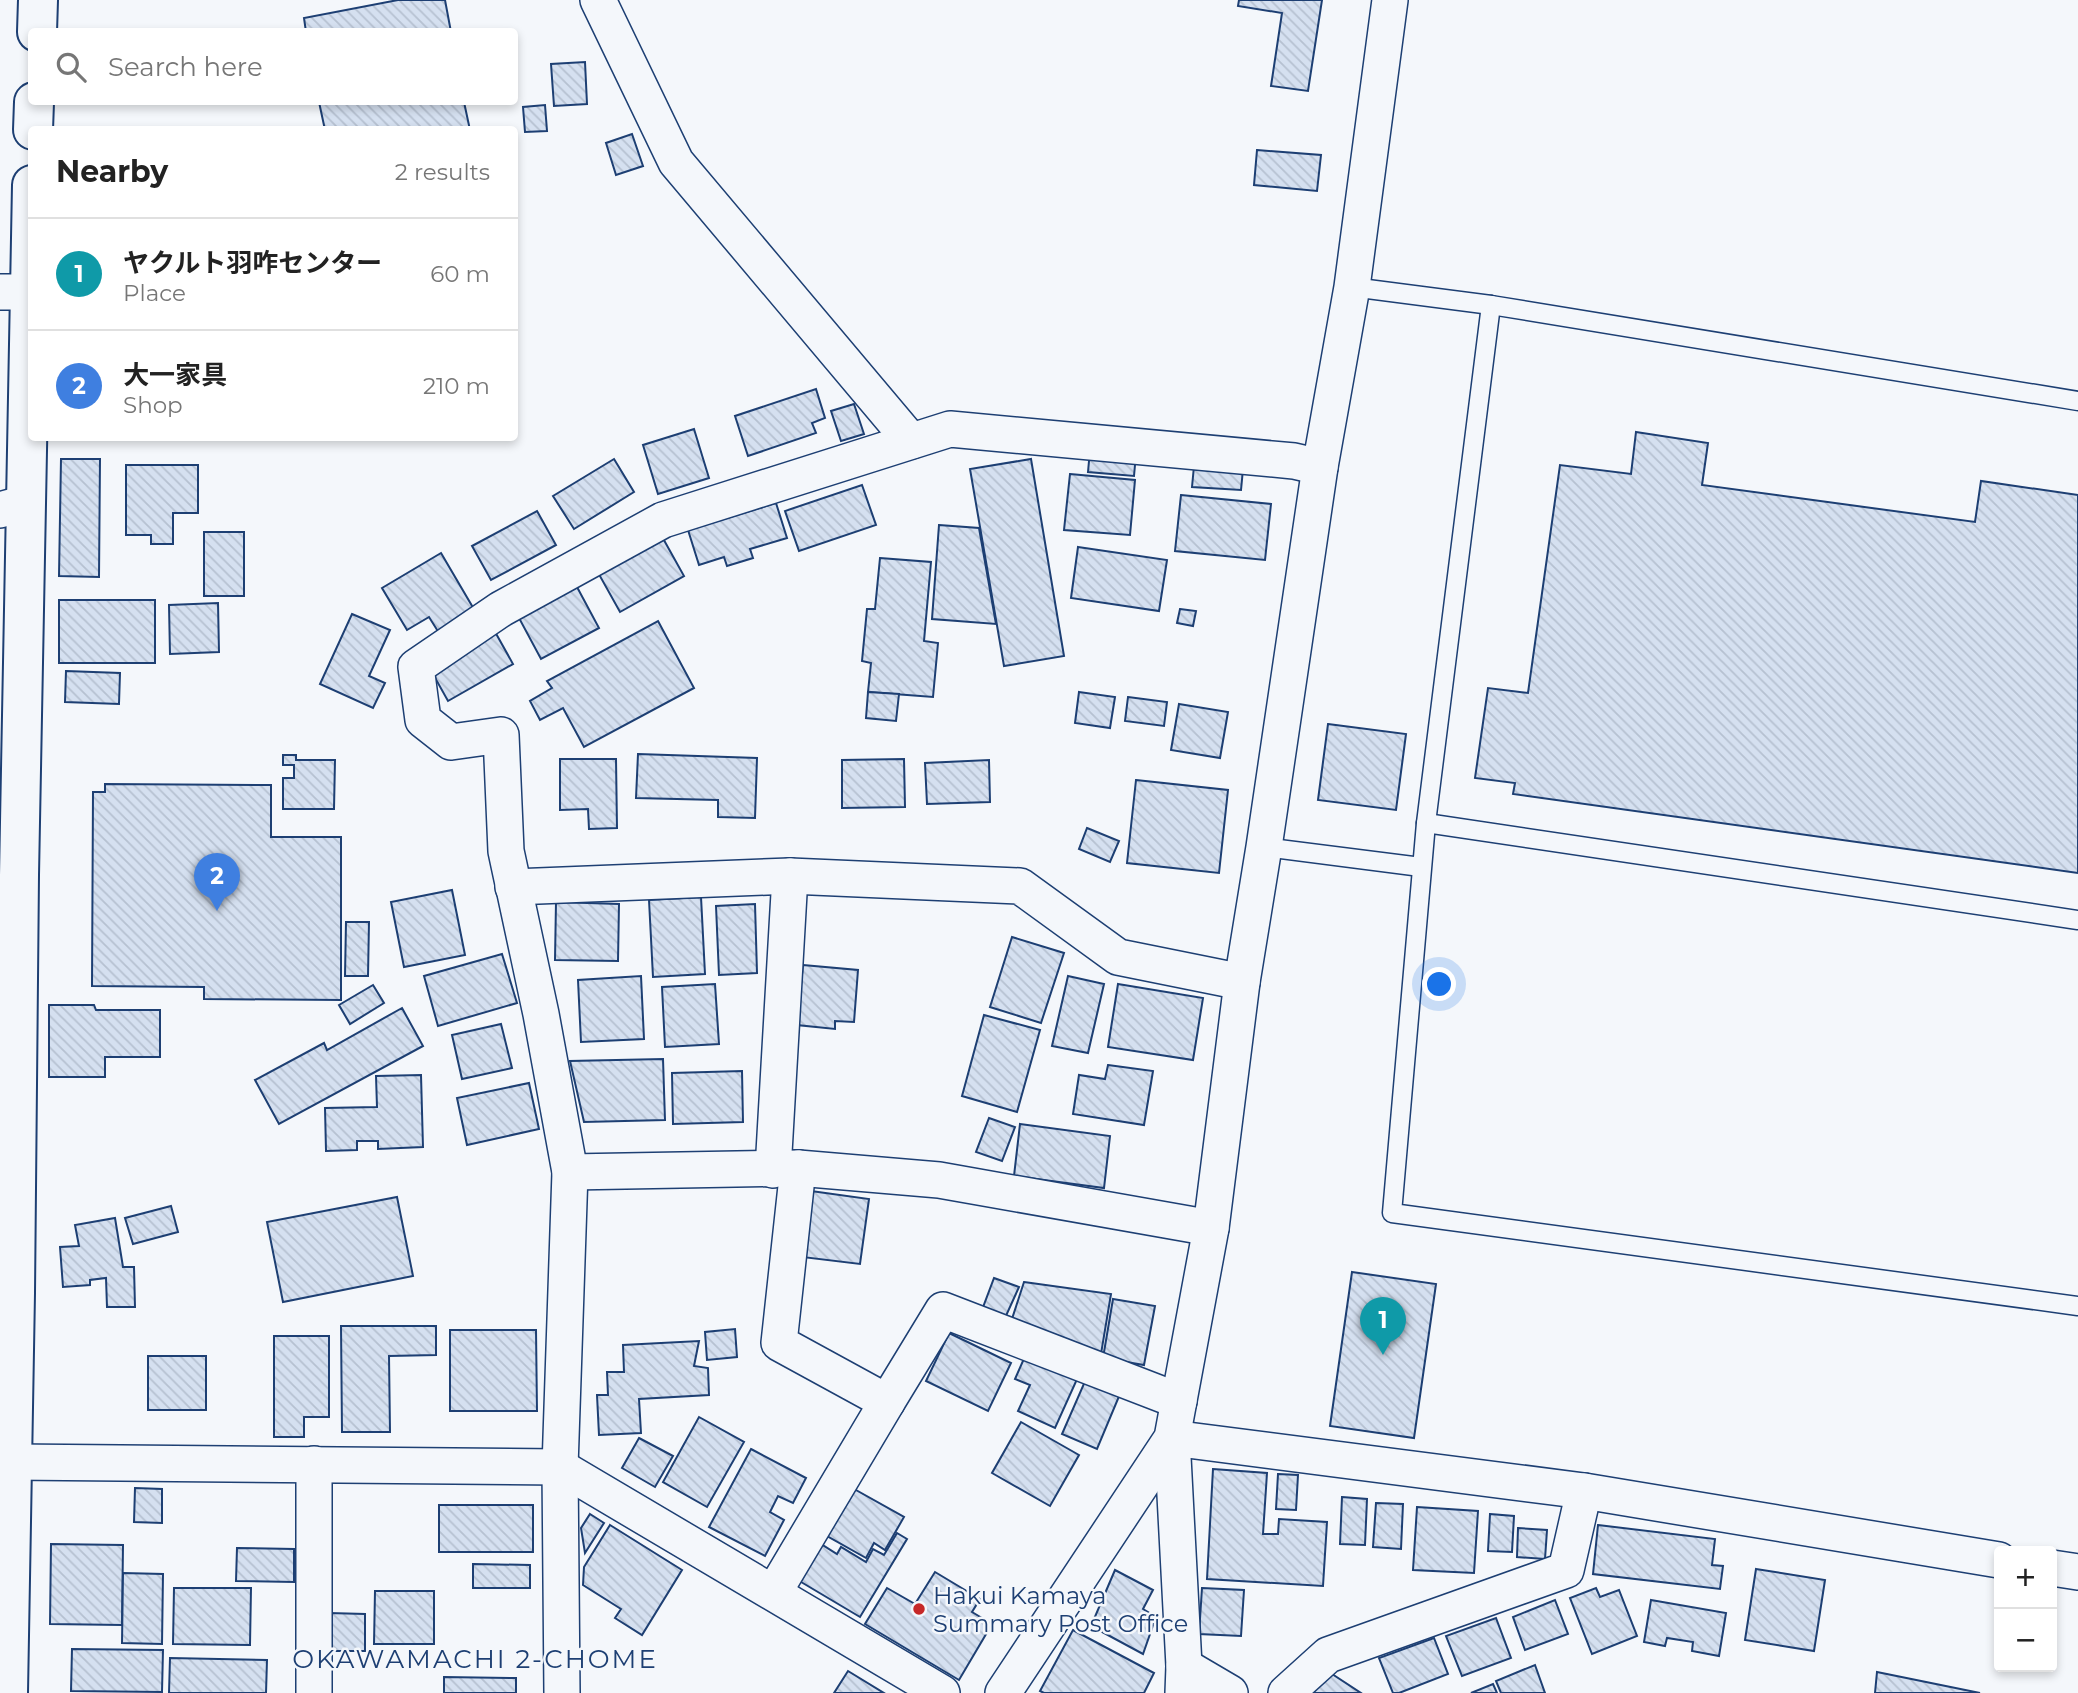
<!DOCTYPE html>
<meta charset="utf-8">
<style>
body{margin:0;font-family:Montserrat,"Noto Sans JP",sans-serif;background:#f6f6f6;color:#222}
.controls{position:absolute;right:21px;bottom:21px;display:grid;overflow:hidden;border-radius:7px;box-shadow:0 4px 10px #0003}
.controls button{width:63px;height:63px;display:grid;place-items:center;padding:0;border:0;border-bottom:2px solid #e0e0e0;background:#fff;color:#222;font:35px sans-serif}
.you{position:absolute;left:1440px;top:985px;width:24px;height:24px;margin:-18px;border:5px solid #fff;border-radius:50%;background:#1a73e8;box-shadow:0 0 0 10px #1a73e833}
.badge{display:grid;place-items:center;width:46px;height:46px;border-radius:50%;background:#c62828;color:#fff;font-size:23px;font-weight:700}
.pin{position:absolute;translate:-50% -58px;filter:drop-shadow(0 2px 4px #0008)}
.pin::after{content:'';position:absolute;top:37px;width:24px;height:21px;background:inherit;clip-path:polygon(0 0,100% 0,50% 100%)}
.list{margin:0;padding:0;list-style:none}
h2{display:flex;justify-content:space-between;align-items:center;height:91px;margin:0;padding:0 28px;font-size:30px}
h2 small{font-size:23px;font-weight:400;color:#767676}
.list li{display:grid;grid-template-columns:46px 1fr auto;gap:21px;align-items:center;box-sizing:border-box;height:112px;padding:0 28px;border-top:2px solid #e0e0e0}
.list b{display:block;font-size:26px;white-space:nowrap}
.list p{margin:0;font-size:23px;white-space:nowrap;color:#767676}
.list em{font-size:23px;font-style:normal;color:#767676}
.icon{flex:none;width:38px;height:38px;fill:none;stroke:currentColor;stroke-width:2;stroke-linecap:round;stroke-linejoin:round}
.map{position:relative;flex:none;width:2078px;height:1693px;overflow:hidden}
.search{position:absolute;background:#fff;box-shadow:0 4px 10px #0003;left:28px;top:28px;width:490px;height:77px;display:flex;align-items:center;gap:18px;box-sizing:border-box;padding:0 24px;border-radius:7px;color:#767676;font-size:26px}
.panel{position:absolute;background:#fff;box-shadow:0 4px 10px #0003;left:28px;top:126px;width:490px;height:315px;border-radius:7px}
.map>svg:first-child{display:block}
</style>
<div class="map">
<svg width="2078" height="1693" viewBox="0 0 2078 1693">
<defs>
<pattern id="building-back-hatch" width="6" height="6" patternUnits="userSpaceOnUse" patternTransform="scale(1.75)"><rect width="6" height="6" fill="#d5e0f0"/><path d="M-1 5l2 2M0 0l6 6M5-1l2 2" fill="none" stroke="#b6c1d1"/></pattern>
</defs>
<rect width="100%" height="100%" fill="#f4f7fb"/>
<!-- building -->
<g fill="url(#building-back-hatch)" stroke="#1d3f73" stroke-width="2">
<polygon points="398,0 445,0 451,32 306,32 304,18"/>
<polygon points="1239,0 1322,0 1308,91 1271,86 1282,13 1238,6"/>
<polygon points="585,62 587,104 554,106 551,64"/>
<polygon points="319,102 464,102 470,130 325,130"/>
<polygon points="545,105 547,131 525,132 523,107"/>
<polygon points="632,134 643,166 616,175 606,143"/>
<polygon points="1257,150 1321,155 1317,191 1254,185"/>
<polygon points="816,389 825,418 812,423 816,433 748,456 735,416"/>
<polygon points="854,404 864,434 841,441 831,411"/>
<polygon points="694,429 709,478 658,494 643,445"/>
<polygon points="1636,432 1708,443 1702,485 1975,522 1981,481 2078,495 2078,873 1513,794 1515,783 1475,778 1488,688 1528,693 1560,465 1631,474"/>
<polygon points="1090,450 1136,454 1134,476 1088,472"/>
<polygon points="61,459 100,459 99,577 59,576"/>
<polygon points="614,459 634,492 574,529 553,496"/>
<polygon points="1031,459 1064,656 1004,666 970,469"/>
<polygon points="126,465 198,465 198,513 173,513 173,544 151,544 151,535 126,535"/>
<polygon points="1194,466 1243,469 1241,490 1192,487"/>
<polygon points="1070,474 1135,480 1130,535 1064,530"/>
<polygon points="862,485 876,525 799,551 785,511"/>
<polygon points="1181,495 1271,504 1265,560 1175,551"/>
<polygon points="776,503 787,538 750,549 753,558 727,566 724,557 699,565 688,530"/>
<polygon points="537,511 556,545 491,580 472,546"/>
<polygon points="939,525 979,528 996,624 932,619"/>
<rect x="204" y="532" width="40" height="64"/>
<polygon points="660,533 684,576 620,612 596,569"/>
<polygon points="1078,547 1167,560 1159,611 1071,598"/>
<polygon points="441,553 475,611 439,633 429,617 407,630 382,588"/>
<polygon points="880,558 931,562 924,641 938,643 933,697 868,692 871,663 862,661 867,609 875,609"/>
<polygon points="577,587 599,628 541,659 519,618"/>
<rect x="59" y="600" width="96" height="63"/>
<polygon points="218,603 219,652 170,654 169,605"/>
<polygon points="1180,609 1196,611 1193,626 1177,623"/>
<polygon points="352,614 390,630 369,676 385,683 373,708 320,684"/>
<polygon points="658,621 694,688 584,747 563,708 540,720 530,701 552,688 547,681"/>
<polygon points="494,630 513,664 448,701 429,667"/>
<polygon points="66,671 120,673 119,704 65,702"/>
<polygon points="868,692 899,694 896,721 866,718"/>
<polygon points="1079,692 1115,697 1110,728 1075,723"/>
<polygon points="1128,697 1167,702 1164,726 1125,721"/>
<polygon points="1179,704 1228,712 1220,758 1171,750"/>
<polygon points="1328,724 1406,734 1396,810 1318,800"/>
<polygon points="638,754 757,758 755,818 718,817 718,800 636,798"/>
<polygon points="283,755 296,755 296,760 335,760 334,809 283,809 283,778 294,778 294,765 283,765"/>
<polygon points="560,759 616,759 617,828 589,829 588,809 560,810"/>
<polygon points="904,759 905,807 842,808 842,760"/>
<polygon points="989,760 990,802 927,804 925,763"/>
<polygon points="1136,780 1228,790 1219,873 1127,863"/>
<polygon points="105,784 271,785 271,837 341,837 341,1000 204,999 204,987 92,986 93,792 105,792"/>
<polygon points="1087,828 1119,841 1110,862 1079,849"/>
<polygon points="452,890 465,955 404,967 391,902"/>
<polygon points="701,897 705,974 653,977 649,900"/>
<polygon points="556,902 619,904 618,961 555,960"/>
<polygon points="755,904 757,973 719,975 716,906"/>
<polygon points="346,922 369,922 368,976 345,976"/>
<polygon points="1012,937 1064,953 1041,1023 990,1007"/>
<polygon points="502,954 517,1003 438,1026 424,976"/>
<polygon points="803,965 858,970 854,1022 835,1021 835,1029 797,1025"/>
<polygon points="641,976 644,1039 581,1042 578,980"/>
<polygon points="1068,976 1104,984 1088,1053 1052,1046"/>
<polygon points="715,984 719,1044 665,1047 662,987"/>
<polygon points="1118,984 1203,998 1193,1060 1108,1047"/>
<polygon points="373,985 384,1003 350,1024 339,1005"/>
<polygon points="49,1005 94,1005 96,1010 160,1010 160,1057 105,1057 105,1077 49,1077"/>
<polygon points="402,1008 423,1046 279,1124 255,1080 324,1043 327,1050"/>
<polygon points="984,1015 1040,1030 1017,1112 962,1096"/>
<polygon points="501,1024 512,1068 462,1079 452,1035"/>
<polygon points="663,1059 665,1120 584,1122 570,1061"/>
<polygon points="1108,1065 1153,1071 1144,1125 1073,1114 1079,1075 1105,1079"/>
<polygon points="742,1071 743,1122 673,1124 672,1073"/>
<polygon points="421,1075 423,1147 378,1149 378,1141 357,1141 357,1150 326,1151 325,1108 377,1107 376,1076"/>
<polygon points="529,1083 539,1129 467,1145 457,1098"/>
<polygon points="989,1118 1015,1127 1002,1161 976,1152"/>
<polygon points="1020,1124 1110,1136 1104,1188 1014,1176"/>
<polygon points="811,1191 869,1199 860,1264 802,1257"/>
<polygon points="397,1197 413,1276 283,1302 267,1222"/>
<polygon points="171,1206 178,1232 133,1244 125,1218"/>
<polygon points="115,1218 123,1267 134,1267 135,1307 107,1307 106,1278 90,1280 90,1285 63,1287 60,1247 79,1246 75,1225"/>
<polygon points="1352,1272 1436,1284 1414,1438 1330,1426"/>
<polygon points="994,1278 1019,1287 1005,1318 982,1310"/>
<polygon points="1024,1282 1111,1294 1101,1354 1011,1322"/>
<polygon points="1113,1299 1155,1306 1144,1365 1103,1358"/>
<polygon points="341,1326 436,1326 436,1355 389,1356 390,1432 342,1432"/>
<polygon points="735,1329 737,1357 707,1360 705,1332"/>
<polygon points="450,1330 536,1330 537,1411 450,1411"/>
<polygon points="949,1333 1011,1363 988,1411 926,1381"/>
<polygon points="274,1336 329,1336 329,1417 304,1417 304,1437 274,1437"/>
<polygon points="699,1341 694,1366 708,1368 709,1395 639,1399 641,1433 599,1435 597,1395 608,1395 607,1372 624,1372 623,1345"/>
<polygon points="1026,1354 1078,1377 1055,1428 1018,1411 1030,1385 1015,1379"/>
<rect x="148" y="1356" width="58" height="54"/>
<polygon points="1086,1379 1120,1394 1097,1449 1062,1434"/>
<polygon points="699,1417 744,1442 707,1507 663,1482"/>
<polygon points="1021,1422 1079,1455 1050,1506 992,1473"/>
<polygon points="639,1438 673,1456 655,1487 622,1468"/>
<polygon points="751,1449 806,1478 793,1503 778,1496 770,1512 784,1520 765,1556 709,1527"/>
<polygon points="1213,1469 1267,1473 1263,1534 1278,1534 1279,1519 1327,1522 1323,1586 1207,1579"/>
<polygon points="1278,1474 1298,1475 1296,1510 1276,1509"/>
<polygon points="847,1485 904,1517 885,1550 874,1543 866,1558 820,1532"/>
<polygon points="135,1488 162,1489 162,1523 134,1522"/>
<polygon points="1342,1497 1367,1499 1365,1545 1340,1544"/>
<polygon points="1376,1503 1403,1504 1401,1549 1373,1547"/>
<rect x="439" y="1505" width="94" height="47"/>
<polygon points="1417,1507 1478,1511 1474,1573 1413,1570"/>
<polygon points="590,1514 604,1523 585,1553 581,1528"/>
<polygon points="1490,1514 1514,1516 1512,1552 1488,1551"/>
<polygon points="610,1525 682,1570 642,1635 615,1618 621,1609 583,1585 584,1567"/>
<polygon points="1598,1525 1715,1539 1712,1565 1723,1566 1720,1589 1593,1574"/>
<polygon points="1518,1528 1547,1530 1545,1559 1517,1557"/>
<polygon points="897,1533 907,1539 860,1617 791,1576 813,1539 837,1554 841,1547 866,1562 873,1549 884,1555"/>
<polygon points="51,1544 123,1545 122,1625 50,1624"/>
<polygon points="237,1548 294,1549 294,1582 236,1581"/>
<polygon points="473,1564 530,1565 530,1588 473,1588"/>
<polygon points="1756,1569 1825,1580 1814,1651 1745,1640"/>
<polygon points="1115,1570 1153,1590 1143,1609 1156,1617 1143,1654 1091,1626"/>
<polygon points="935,1572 980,1599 972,1612 992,1624 959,1680 865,1624 887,1588 915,1604"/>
<polygon points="123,1573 163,1574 162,1644 122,1643"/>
<polygon points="174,1588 251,1588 250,1645 173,1644"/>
<polygon points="1202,1588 1244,1590 1241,1636 1199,1634"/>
<polygon points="1596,1588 1600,1597 1619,1590 1637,1636 1592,1654 1570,1598"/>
<polygon points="375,1591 434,1591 434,1644 374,1644"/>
<polygon points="1555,1600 1568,1634 1525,1650 1513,1617"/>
<polygon points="1651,1600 1726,1613 1719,1656 1692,1651 1693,1642 1667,1638 1665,1646 1644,1642"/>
<polygon points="329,1613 365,1614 365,1651 329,1651"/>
<polygon points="1496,1618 1511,1658 1462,1676 1446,1636"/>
<polygon points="1073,1630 1154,1673 1144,1693 1044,1693 1040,1691"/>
<polygon points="1434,1638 1448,1674 1399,1693 1393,1693 1379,1658"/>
<polygon points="72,1649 163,1650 162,1692 71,1691"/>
<polygon points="170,1658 267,1660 266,1693 169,1693"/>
<polygon points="1535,1665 1545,1693 1501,1693 1496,1681"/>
<polygon points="1326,1670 1361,1693 1311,1693"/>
<polygon points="848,1671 884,1693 834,1693"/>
<polygon points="1877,1672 1980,1693 1875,1693"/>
<polygon points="444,1677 516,1678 516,1693 444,1693"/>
<polygon points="1493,1684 1497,1693 1471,1693"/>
</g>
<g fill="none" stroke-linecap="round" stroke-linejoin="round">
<!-- lane casing -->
<g stroke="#1d3f73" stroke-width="21">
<g id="lane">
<polyline points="1352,287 1491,305 2078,401"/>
<polyline points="1491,305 1426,823 1392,1213 2078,1306"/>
<polyline points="1426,823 2078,920"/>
<polyline points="1264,847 1421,867"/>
</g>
</g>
<!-- street casing -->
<g stroke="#1d3f73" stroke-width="38">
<g id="street">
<polyline points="598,0 676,162 911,441"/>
<polyline points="0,292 28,292"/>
<polyline points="0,510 25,503"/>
<polyline points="513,887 790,876 1020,886 1118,957 1242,982"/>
<polyline points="773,1170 790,876"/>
<polyline points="570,1172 798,1168 939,1180 1211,1228"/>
<polyline points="887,1402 943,1310 1179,1401"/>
<polyline points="12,1462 560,1467 942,1693"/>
<polyline points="314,1464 314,1693"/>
<polyline points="2052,1568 2078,1572"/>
<polyline points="774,1592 887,1402 779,1343 798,1168"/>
<polyline points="1184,1666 1230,1693"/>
<polyline points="562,1693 560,1467 570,1172 541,1014 506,851 501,735 451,742 423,720 416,667 501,609 663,520 950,429 1294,461 1320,467"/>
<polyline points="1003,1693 1172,1438 1211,1228 1242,982 1264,847 1320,467 1352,287 1390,0"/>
<polyline points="1183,1693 1184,1666 1172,1438 1584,1491 1999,1560"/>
<polyline points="1286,1693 1328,1655 1566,1570 1584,1491"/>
</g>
</g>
<!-- highway casing -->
<g stroke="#1d3f73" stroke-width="42">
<g id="highway">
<polyline points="37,32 38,0"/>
<polyline points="33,130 34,102"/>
<polyline points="8,1693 15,1293 19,875 32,185"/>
</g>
</g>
<!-- lane -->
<use href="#lane" stroke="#f4f7fb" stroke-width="18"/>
<!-- street -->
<use href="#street" stroke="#f4f7fb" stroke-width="35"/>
<!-- highway -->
<use href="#highway" stroke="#f4f7fb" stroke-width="38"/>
</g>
<!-- markers -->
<circle fill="#c62828" stroke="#f4f7fb" stroke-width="2.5" cx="919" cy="1609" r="7"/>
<g text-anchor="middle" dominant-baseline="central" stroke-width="5" stroke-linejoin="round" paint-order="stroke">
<!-- poi labels -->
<g font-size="24" fill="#1d3f73" stroke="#f4f7fb" text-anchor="start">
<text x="933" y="1595">Hakui Kamaya<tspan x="933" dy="28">Summary Post Office</tspan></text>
</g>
<!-- neighbourhood labels -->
<g font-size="26" letter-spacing="2" fill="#1d3f73" stroke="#f4f7fb">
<text x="475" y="1659">OKAWAMACHI 2-CHOME</text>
</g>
</g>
</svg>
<div class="controls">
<button>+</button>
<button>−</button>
</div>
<div class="you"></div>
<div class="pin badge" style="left:1383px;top:1355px;background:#0f9aa8">1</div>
<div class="pin badge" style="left:217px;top:911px;background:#3f7fe0">2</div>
<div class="search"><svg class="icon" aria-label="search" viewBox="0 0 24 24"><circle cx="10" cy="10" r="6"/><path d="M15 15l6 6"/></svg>Search here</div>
<section class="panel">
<h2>Nearby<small>2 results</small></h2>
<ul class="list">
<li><span class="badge" style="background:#0f9aa8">1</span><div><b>ヤクルト羽咋センター</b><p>Place</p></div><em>60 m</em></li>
<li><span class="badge" style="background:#3f7fe0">2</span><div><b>大一家具</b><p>Shop</p></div><em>210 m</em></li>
</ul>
</section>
</div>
